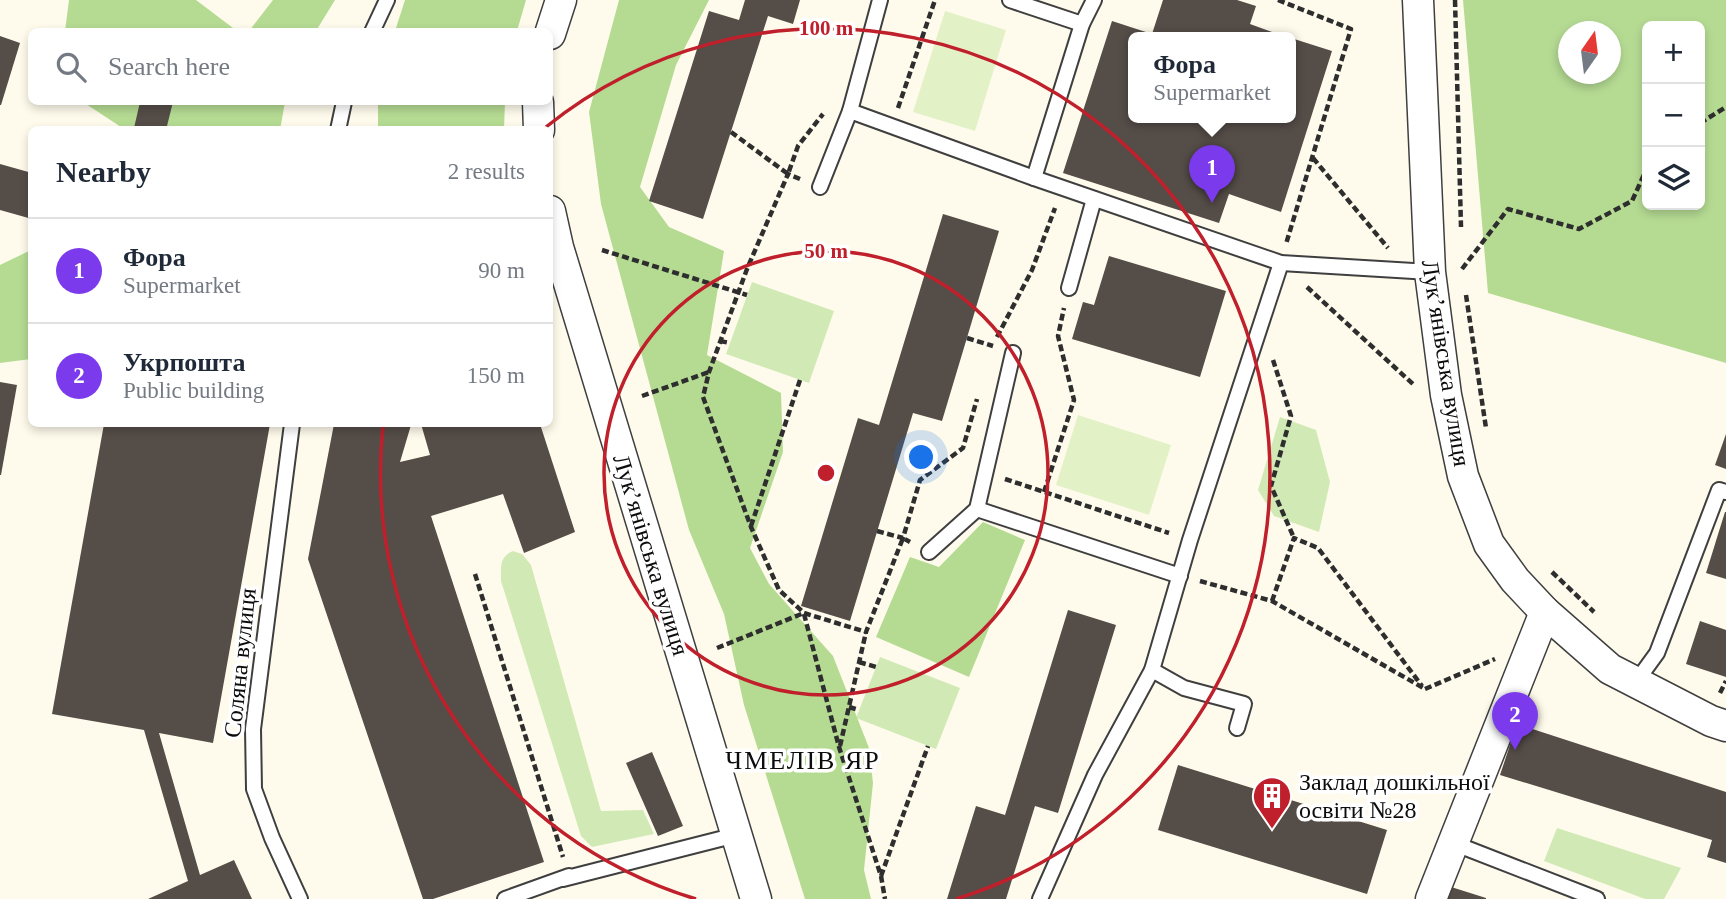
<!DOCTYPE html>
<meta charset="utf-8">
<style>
body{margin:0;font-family:"Times New Roman",serif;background:#f6f6f7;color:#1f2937}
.controls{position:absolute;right:21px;top:21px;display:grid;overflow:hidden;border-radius:10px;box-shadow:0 4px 10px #0003}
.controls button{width:63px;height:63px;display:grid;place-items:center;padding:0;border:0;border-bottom:2px solid #e0e1e3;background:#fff;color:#1f2937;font:35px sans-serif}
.compass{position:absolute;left:1558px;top:21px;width:63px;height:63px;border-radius:50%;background:#fff;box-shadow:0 4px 10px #0003;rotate:14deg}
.you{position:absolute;left:922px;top:458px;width:24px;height:24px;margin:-18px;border:5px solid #fff;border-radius:50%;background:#1a73e8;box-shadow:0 0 0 10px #1a73e833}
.badge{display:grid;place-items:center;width:46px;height:46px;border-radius:50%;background:#7c3aed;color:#fff;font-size:23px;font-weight:700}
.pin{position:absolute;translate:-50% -58px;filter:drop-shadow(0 2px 4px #0008)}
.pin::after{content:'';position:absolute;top:37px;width:24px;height:21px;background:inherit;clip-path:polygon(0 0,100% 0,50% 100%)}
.popup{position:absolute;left:1128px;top:32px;width:168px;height:91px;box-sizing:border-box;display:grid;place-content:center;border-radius:10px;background:#fff;filter:drop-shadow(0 2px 5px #0005);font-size:23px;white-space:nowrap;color:#747a83}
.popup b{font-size:26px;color:#1f2937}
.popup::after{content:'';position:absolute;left:50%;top:100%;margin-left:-14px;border:14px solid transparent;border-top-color:#fff}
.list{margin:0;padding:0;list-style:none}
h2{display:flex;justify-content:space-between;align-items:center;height:91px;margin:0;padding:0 28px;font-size:30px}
h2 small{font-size:23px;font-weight:400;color:#747a83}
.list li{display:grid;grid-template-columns:46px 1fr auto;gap:21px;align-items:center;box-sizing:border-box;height:105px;padding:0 28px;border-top:2px solid #e0e1e3}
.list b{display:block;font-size:26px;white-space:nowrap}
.list p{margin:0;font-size:23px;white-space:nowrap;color:#747a83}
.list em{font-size:23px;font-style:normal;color:#747a83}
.icon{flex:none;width:38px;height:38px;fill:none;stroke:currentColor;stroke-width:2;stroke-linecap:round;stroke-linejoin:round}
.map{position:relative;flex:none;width:1726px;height:899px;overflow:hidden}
.search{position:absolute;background:#fff;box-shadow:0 4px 10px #0003;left:28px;top:28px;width:525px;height:77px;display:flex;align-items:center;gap:18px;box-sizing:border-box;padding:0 24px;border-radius:10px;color:#747a83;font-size:26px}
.panel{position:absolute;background:#fff;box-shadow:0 4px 10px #0003;left:28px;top:126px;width:525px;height:301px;border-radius:10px}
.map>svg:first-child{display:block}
</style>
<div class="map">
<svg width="1726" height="899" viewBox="0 0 1726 899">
<rect width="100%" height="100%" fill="#fffbec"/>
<!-- green -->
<g fill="#d1eab5">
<polygon points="752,282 834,311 809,383 726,354"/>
<polygon points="1280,417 1316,430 1330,482 1319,532 1274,516 1258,490"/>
<path d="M513,551L522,554L531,565L601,811L643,810L654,834L592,847L581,836L501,581C501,567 499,557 513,551Z"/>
<polygon points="880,657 960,688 936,749 856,718"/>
<polygon points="1557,828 1681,868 1664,899 1645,899 1544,861"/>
</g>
<!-- forest -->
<g fill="#b5db93" fill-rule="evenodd">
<polygon points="69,0 196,0 237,31 65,31"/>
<polygon points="273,0 335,0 316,31 249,31"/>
<polygon points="405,0 526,0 517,31 395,31"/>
<polygon points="619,0 709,0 676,65 640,187 669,227 724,251 707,355 781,393 783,452 750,548 769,584 833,656 869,748 873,783 864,870 871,899 805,899 744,705 724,614 689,530 601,204 589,112"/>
<path d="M1463,0H1726V363L1488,293ZM1700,26V205H1647V26ZM1568,32H1610V74H1568Z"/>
<polygon points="83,102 285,102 280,130 124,129"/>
<polygon points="378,102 505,102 504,129 378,129"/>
<polygon points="31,250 31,359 0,363 0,265"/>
<polygon points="983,522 1025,540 969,677 876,637 910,557 939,567"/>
</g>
<!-- pitch -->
<g fill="#e3f1c7">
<polygon points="945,11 1006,30 975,131 913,112"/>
<polygon points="1078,415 1171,445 1149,515 1056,485"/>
</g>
<!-- building -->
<g fill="#554d48">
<polygon points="745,0 800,0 793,24 768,16 703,219 649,201 709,11 739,20"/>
<polygon points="1163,0 1237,0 1256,6 1250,24 1286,37 1133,37 1133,117 1291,117 1291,38 1332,51 1281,212 1229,194 1219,223 1063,173 1112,21 1152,34"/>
<polygon points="0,36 20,43 1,105 0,105"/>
<polygon points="140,102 173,102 166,130 134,128"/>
<polygon points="0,164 32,173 32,219 0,210"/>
<polygon points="943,214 999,231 942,421 913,413 850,621 801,606 858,418 879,425"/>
<polygon points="1109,256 1226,291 1200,377 1072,339 1083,302 1094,305"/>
<polygon points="0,382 17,385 1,475 0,475"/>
<polygon points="104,424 270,424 213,743 159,733 200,875 234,860 252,899 148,899 188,881 144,730 52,714"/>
<polygon points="334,424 411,425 400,462 430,455 421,424 540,424 575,532 524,553 503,494 431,516 544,862 433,899 423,899 308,559"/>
<polygon points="1726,434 1726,469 1715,465"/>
<polygon points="1725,512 1726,512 1726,579 1706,573"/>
<polygon points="1068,610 1116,625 1058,813 1035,806 1006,899 947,899 976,806 1005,815"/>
<polygon points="1700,621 1726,630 1726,677 1686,664"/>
<polygon points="1517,724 1726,792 1726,863 1707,857 1712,840 1500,775"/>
<polygon points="652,752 683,826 658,836 626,763"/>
<polygon points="1178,765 1387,830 1367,894 1158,830"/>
<polygon points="1448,886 1486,898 1486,899 1444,899"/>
</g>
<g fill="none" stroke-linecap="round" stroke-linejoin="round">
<!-- lane casing -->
<g stroke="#3f3f3f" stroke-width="18">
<g id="lane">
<polyline points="1010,0 1082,24"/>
<polyline points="372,32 387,0"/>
<polyline points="850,111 1034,178 1281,263 1430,272"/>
<polyline points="338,130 344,102"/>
<polyline points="1034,178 1082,24 1094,0"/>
<polyline points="820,187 850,111 880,0"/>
<polyline points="1069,288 1094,199"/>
<polyline points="292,424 253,729 254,789 272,838 300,899"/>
<polyline points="977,509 1180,576"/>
<polyline points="929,552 977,509 1013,353"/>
<polyline points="1152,670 1184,688 1244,704 1237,728"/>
<polyline points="1636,682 1657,653 1719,490 1726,492"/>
<polyline points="1453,843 1597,899"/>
<polyline points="505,899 569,876 563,879 736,835"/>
<polyline points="1040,899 1095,775 1152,670 1190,540 1281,263"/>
</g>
</g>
<!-- street casing -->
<g stroke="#3f3f3f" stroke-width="33">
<g id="street">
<polyline points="1418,0 1430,272 1446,395 1463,476 1489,544 1515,580 1545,612 1610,669 1711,721 1726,726"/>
<polyline points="550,34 561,0"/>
<polyline points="538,102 539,130"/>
<polyline points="550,211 558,247 756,899"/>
<polyline points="1431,899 1545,612"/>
</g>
</g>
<!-- path -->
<g stroke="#2e2e2e" stroke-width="4.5" stroke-dasharray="7 3.5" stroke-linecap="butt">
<polyline points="1278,0 1351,29 1286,244"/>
<polyline points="1455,0 1461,227"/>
<polyline points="898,108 935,0"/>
<polyline points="1700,123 1726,107"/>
<polyline points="731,132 788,174 798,146 823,114"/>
<polyline points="1313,158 1388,248"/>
<polyline points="800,179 788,174 747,269 709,372 703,397 751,527 779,590 804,613 866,632 903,538 910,542"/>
<polyline points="602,250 747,295"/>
<polyline points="1462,269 1508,209 1579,229 1632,201 1647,168"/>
<polyline points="1307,287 1414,385"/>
<polyline points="1466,295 1486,428"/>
<polyline points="997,337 1032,270 1055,208"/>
<polyline points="967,338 993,346"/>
<polyline points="720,341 730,343"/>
<polyline points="1273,360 1291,416 1271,486 1294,538"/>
<polyline points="642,396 709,372"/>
<polyline points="1005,479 1169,533"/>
<polyline points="1044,492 1074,400 1058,336 1064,308"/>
<polyline points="751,526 800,380"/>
<polyline points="877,531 903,538 920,480 963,448 977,399"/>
<polyline points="1552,572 1594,612"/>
<polyline points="475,574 563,857"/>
<polyline points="1200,581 1272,601 1425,689"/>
<polyline points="1272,601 1294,538 1318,548 1422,686"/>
<polyline points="804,614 839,747 881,876 885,899"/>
<polyline points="717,648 804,613"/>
<polyline points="859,662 876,667"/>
<polyline points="1425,689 1495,659"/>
<polyline points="1720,693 1726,681"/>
<polyline points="849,707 859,710"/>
<polyline points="840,746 866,632"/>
<polyline points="881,876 928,746"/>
</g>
<!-- lane -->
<use href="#lane" stroke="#fff" stroke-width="14"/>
<!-- street -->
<use href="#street" stroke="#fff" stroke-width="30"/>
</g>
<!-- distance rings -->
<g fill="none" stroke="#c0202b" stroke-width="3.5">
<circle cx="826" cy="473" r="222"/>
<path d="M696 899A445 445 0 0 1 383 426M546 127A445 445 0 1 1 956 899"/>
</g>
<!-- icons -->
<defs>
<g id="building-pin" transform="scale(2.0125)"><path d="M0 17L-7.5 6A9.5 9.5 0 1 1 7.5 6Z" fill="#c0202b" stroke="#fff"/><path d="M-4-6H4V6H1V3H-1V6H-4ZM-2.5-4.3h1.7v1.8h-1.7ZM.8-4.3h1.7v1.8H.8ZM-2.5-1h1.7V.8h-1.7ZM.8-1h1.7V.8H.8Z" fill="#fff"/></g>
</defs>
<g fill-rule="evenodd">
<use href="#building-pin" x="1272" y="796"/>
</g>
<g text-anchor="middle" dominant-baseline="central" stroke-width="7" stroke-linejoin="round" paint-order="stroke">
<!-- street labels -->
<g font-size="24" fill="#0c0c0c" stroke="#fff">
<text transform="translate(1446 363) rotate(81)">Лукʼянівська вулиця</text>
<text transform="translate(651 555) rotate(73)">Лукʼянівська вулиця</text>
<text transform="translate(240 663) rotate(-84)">Соляна вулиця</text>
</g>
<!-- poi labels -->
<g font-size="24" fill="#0c0c0c" stroke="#fff" text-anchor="start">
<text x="1299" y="782">Заклад дошкільної<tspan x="1299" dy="28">освіти №28</tspan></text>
</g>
<!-- neighbourhood labels -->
<g font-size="26" letter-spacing="2" fill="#0c0c0c" stroke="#fff">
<text x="803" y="760">ЧМЕЛІВ ЯР</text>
</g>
</g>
<circle cx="826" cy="473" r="10" fill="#c0202b" stroke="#fff" stroke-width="3.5"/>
<g font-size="21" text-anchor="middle" font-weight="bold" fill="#c0202b" stroke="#fff" stroke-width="7" stroke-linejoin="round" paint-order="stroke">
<text x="826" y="35">100 m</text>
<text x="826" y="258">50 m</text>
</g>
</svg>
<div class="controls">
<button>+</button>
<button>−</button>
<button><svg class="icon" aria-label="layers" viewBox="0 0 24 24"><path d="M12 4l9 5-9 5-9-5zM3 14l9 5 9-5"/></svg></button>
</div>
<svg class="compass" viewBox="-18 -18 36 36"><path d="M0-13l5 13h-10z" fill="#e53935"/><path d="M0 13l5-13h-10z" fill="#747a83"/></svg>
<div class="you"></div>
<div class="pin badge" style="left:1212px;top:203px">1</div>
<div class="popup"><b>Фора</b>Supermarket</div>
<div class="pin badge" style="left:1515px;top:750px">2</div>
<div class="search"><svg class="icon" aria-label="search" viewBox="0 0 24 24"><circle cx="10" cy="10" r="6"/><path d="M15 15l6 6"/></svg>Search here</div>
<section class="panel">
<h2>Nearby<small>2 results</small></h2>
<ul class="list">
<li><span class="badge">1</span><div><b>Фора</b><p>Supermarket</p></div><em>90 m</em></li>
<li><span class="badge">2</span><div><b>Укрпошта</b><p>Public building</p></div><em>150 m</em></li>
</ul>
</section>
</div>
